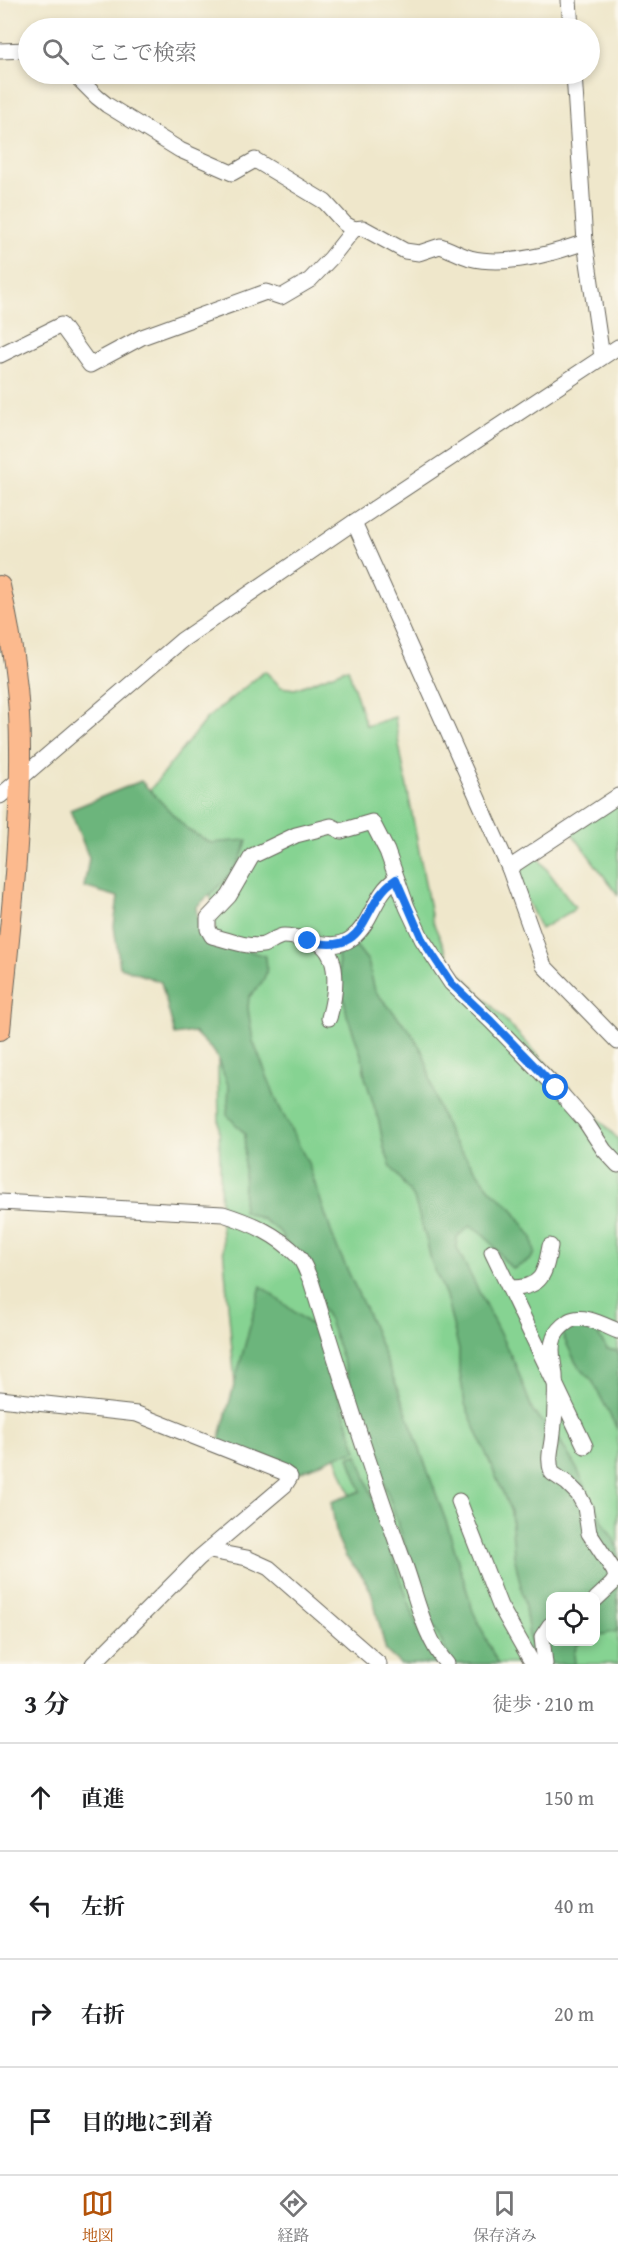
<!DOCTYPE html>
<html lang="ja">
<meta charset="utf-8">
<style>
body{margin:0;font-family:"Gentium Book Plus","Noto Serif JP",serif;background:#f6f6f6;color:#202124}
.controls{position:absolute;right:18px;bottom:18px;display:grid;overflow:hidden;border-radius:12px;box-shadow:0 3px 9px #0003}
.controls button{width:54px;height:54px;display:grid;place-items:center;padding:0;border:0;border-bottom:2px solid #e0e0e0;background:#fff;color:#202124;font:30px sans-serif}
.stop{position:absolute;width:18px;height:18px;margin:-14px;border:4px solid #1a73e8;border-radius:50%;background:#fff}
.stop.end{background:#1a73e8;border-color:#fff;box-shadow:0 2px 6px #0008}
.list{margin:0;padding:0;list-style:none}
h2{display:flex;justify-content:space-between;align-items:center;height:78px;margin:0;padding:0 24px;font-size:26px}
h2 small{font-size:20px;font-weight:400;color:#757577}
.list li{display:grid;grid-template-columns:39px 1fr auto;gap:18px;align-items:center;box-sizing:border-box;height:108px;padding:0 24px;border-top:2px solid #e0e0e0}
.list b{display:block;font-size:22px;white-space:nowrap}
.list em{font-size:20px;font-style:normal;color:#757577}
.icon{flex:none;width:33px;height:33px;fill:none;stroke:currentColor;stroke-width:2;stroke-linecap:round;stroke-linejoin:round}
.map{position:relative;flex:none;width:618px;height:1664px;overflow:hidden}
.search{position:absolute;background:#fff;box-shadow:0 3px 9px #0003;left:18px;right:18px;top:18px;height:66px;display:flex;align-items:center;gap:15px;box-sizing:border-box;padding:0 21px;border-radius:33px;color:#757577;font-size:22px}
.sheet{height:510px;background:#fff}
nav{display:flex;justify-content:space-around;align-items:center;box-sizing:border-box;height:84px;border-top:2px solid #e0e0e0;background:#fff;font-size:16px;color:#757577}
nav a{display:grid;justify-items:center;gap:3px}
nav .on{color:#b45309}
.map>svg:first-child{display:block}
</style>
<div class="map">
<svg width="618" height="1664" viewBox="0 0 618 1664">
<rect width="100%" height="100%" fill="#fbf7ec"/>
<filter id="ink" filterUnits="userSpaceOnUse"><feTurbulence type="fractalNoise" baseFrequency=".0167" numOctaves="2"/><feDisplacementMap in="SourceGraphic" scale="12" xChannelSelector="R" yChannelSelector="G"/><feConvolveMatrix kernelMatrix="1 2 1 2 8 2 1 2 1" color-interpolation-filters="sRGB"/></filter>
<filter id="wash" filterUnits="userSpaceOnUse"><feTurbulence type="fractalNoise" baseFrequency=".008" numOctaves="4" result="noise"/><feDisplacementMap in="SourceGraphic" scale="24" xChannelSelector="R" yChannelSelector="G"/><feGaussianBlur stdDeviation="1.35" result="paint"/><feColorMatrix in="noise" values="0 0 0 0 0 0 0 0 0 0 0 0 0 0 0 0 0 1.4 0 .05"/><feComposite in="paint" operator="in"/></filter>
<g filter="url(#wash)">
<rect width="100%" height="100%" fill="#efe7cb"/>
<!-- green -->
<g fill="#86d392" stroke="#517857" stroke-width="1.5" fill-rule="evenodd">
<path d="M348,668L366,726L395,717L398,739L432,920L451,963L618,1139V1664H428L385,1586L330,1441L239,1430L221,1224L215,916L206,875L150,790L206,719L265,671L281,687L295,689ZM550,1596H596V1642H550Z"/>
<polygon points="618,800 618,895 571,832"/>
<polygon points="536,855 575,907 572,911 541,929 515,875 514,870"/>
</g>
<!-- forest -->
<g fill="#6cb57c" stroke="#44684c" stroke-width="1.5">
<path d="M141,781L188,830L211,843L247,840C241,870 217,888 196,907L198,922L206,938L265,956C271,974 262,984 249,997L248,1008L253,1041L279,1106L308,1163L335,1243L369,1317L401,1397L447,1524L473,1611L498,1664H455L447,1653L430,1618L329,1320L280,1232L262,1219L243,1211L245,1134L227,1115L229,1087L215,1053L194,1032L175,1035L161,982L120,967L114,926L118,897L84,887L89,858L70,810Z"/>
<path d="M348,946L357,947L368,961L375,991L410,1031L424,1054L436,1102L451,1138L491,1190L512,1208L532,1237L535,1253L530,1260L513,1269C495,1254 493,1236 470,1226L457,1237V1248L516,1366L533,1412L559,1439L577,1469L601,1518L618,1547V1631L596,1636V1596H550V1642H583L577,1645L574,1654L575,1664H533L524,1601L514,1555L511,1512L465,1404L459,1369V1350L446,1296L431,1261L427,1242L414,1198L391,1167L384,1148L379,1122L365,1077L362,1057L347,1015L339,969L338,954Z"/>
<polygon points="261,1286 316,1329 357,1451 339,1455 296,1474 218,1444"/>
<polygon points="571,1323 595,1330 607,1349 618,1351 618,1431 593,1382 576,1363 561,1332"/>
<polygon points="358,1455 419,1632 437,1664 400,1664 386,1651 371,1591 361,1574 346,1557 337,1537 331,1502 361,1491 349,1457"/>
</g>
</g>
<g filter="url(#ink)">
<g fill="none" stroke-linecap="round" stroke-linejoin="round">
<!-- minor casing -->
<g stroke="#666359" stroke-width="17">
<g id="minor">
<polyline points="569,0 571,28"/>
<polyline points="0,51 28,50"/>
<path d="M74,74L97,97L107,105L180,150L232,173L255,160L325,202L345,224L354,229L363,228L405,251L419,253L440,246C450,249 460,255 470,258C506,267 552,254 585,242"/>
<polyline points="574,74 585,242 602,357"/>
<polyline points="0,355 61,325 90,365 142,337 266,292 281,297 310,280 331,258 354,229"/>
<polyline points="354,522 509,868 544,966 618,1042"/>
<polyline points="0,796 182,640 354,522 618,347"/>
<polyline points="509,868 618,796"/>
<path d="M396,879C374,893 373,922 352,938C331,954 307,936 284,936C277,936 270,943 263,945C248,948 227,940 212,936L208,929V918L229,896L252,856L296,835L331,826L341,831L372,822L387,851L407,907L422,939L451,983L491,1021L556,1088L585,1121L604,1150L618,1165"/>
<path d="M322,945C341,961 335,997 329,1018"/>
<path d="M0,1202L223,1214C251,1223 277,1234 298,1256C304,1262 307,1273 311,1281C341,1377 371,1473 406,1568C417,1599 425,1639 447,1664"/>
<polyline points="492,1252 585,1446"/>
<path d="M511,1288C543,1288 545,1273 550,1246"/>
<polyline points="0,1399 137,1414 283,1472 290,1477 285,1485 199,1558 93,1664"/>
<polyline points="459,1501 500,1606 533,1664"/>
<polyline points="210,1551 247,1558 269,1568 379,1664"/>
<path d="M596,1599L612,1584L616,1578L614,1571L589,1533L585,1507L578,1494L567,1483L552,1473C548,1461 550,1453 552,1441C555,1420 556,1396 555,1375C554,1363 549,1350 554,1338C556,1331 563,1325 569,1321C583,1313 605,1326 618,1331"/>
<polyline points="545,1664 542,1637 550,1625"/>
</g>
</g>
<!-- major casing -->
<g stroke="#666359" stroke-width="22">
<path id="major" d="M0,586C12,639 20,693 20,748C21,842 9,936 0,1030"/>
</g>
<!-- minor -->
<use href="#minor" stroke="#fff" stroke-width="15"/>
<!-- major -->
<use href="#major" stroke="#fcba8e" stroke-width="20"/>
</g>
</g>
<g fill="none" stroke-linecap="round" stroke-linejoin="round" filter="url(#ink)">
<!-- route -->
<path stroke="#1a73e8" stroke-width="8" d="M308,941C372,958 359,903 396,879L422,939L451,983L491,1021L556,1088"/>
</g>
</svg>
<div class="controls">
<button><svg class="icon" aria-label="locate" viewBox="0 0 24 24"><circle cx="12" cy="12" r="6"/><path d="M12 2v4M12 18v4M2 12h4M18 12h4"/></svg></button>
</div>
<div class="stop" style="left:556px;top:1088px"></div>
<div class="stop end" style="left:308px;top:941px"></div>
<div class="search"><svg class="icon" aria-label="search" viewBox="0 0 24 24"><circle cx="10" cy="10" r="6"/><path d="M15 15l6 6"/></svg>ここで検索</div>
</div>
<section class="sheet">
<h2>3 分<small>徒歩 · 210 m</small></h2>
<ul class="list">
<li><svg class="icon" aria-label="ahead" viewBox="0 0 24 24"><path d="M12 20V5M6 11l6-6 6 6"/></svg><div><b>直進</b></div><em>150 m</em></li>
<li><svg class="icon" aria-label="left" viewBox="0 0 24 24"><path d="M17 20v-9H6M10 6l-5 5 5 5"/></svg><div><b>左折</b></div><em>40 m</em></li>
<li><svg class="icon" aria-label="right" viewBox="0 0 24 24"><path d="M7 20v-9h11M14 6l5 5-5 5"/></svg><div><b>右折</b></div><em>20 m</em></li>
<li><svg class="icon" aria-label="arrive" viewBox="0 0 24 24"><path d="M6 21V4h12l-3 4 3 4H6"/></svg><div><b>目的地に到着</b></div></li>
</ul>
</section>
<nav>
<a class="on"><svg class="icon" aria-label="map" viewBox="0 0 24 24"><path d="M3 6l6-2 6 2 6-2v14l-6 2-6-2-6 2zM9 4v14M15 6v14"/></svg>地図</a>
<a><svg class="icon" aria-label="directions" viewBox="0 0 24 24"><path d="M12 3l9 9-9 9-9-9zM9 14v-3h6M13 9l2 2-2 2"/></svg>経路</a>
<a><svg class="icon" aria-label="saved" viewBox="0 0 24 24"><path d="M7 4h10v16l-5-4-5 4z"/></svg>保存済み</a>
</nav>
